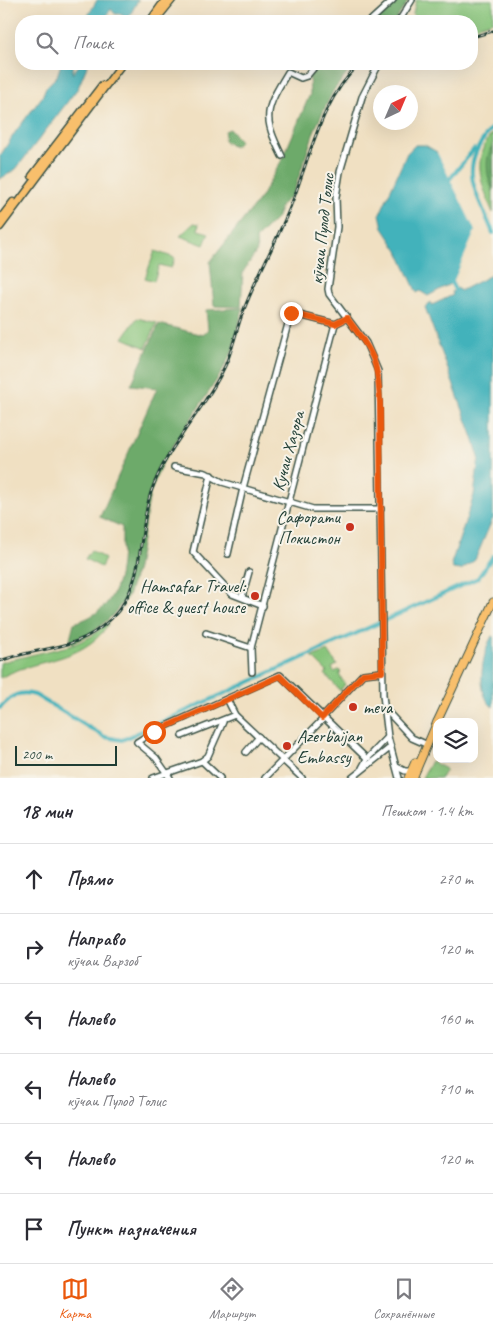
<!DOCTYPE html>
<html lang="ru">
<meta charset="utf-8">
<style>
body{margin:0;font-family:Caveat,sans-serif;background:#f7f7f7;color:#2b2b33}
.controls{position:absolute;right:15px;bottom:15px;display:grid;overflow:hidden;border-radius:10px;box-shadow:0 5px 20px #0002}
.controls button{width:45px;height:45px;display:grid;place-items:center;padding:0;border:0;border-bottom:1px solid #e1e1e2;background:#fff;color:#2b2b33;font:25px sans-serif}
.compass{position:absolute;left:373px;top:85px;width:45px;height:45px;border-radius:50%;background:#fff;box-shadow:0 5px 20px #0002;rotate:44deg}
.scale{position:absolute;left:15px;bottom:12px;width:102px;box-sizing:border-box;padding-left:5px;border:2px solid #1f3d34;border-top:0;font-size:14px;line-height:18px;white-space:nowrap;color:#1f3d34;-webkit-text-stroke:4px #f7f3e8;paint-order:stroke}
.stop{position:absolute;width:15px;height:15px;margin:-11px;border:4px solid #ea580c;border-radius:50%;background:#fff}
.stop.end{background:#ea580c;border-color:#fff;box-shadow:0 1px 5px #0008}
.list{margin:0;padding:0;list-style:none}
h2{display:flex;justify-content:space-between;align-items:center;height:65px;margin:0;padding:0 20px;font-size:21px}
h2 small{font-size:16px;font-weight:400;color:#7c7c81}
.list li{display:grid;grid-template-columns:32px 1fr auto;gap:15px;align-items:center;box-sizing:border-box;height:70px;padding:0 20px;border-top:1px solid #e1e1e2}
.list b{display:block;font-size:19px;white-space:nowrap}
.list p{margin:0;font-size:16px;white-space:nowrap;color:#7c7c81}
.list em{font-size:16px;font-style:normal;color:#7c7c81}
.icon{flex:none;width:28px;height:28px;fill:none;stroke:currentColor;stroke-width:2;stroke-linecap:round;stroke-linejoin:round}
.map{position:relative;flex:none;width:493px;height:778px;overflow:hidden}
.search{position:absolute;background:#fff;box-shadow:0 5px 20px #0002;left:15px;right:15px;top:15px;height:55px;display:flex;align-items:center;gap:12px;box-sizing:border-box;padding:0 18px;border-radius:20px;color:#7c7c81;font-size:19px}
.sheet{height:485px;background:#fff}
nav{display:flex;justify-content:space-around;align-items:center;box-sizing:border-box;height:70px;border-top:1px solid #e1e1e2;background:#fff;font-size:14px;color:#7c7c81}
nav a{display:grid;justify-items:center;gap:2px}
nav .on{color:#ea580c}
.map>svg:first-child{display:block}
</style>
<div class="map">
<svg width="493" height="778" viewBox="0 0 493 778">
<rect width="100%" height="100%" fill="#f7f3e8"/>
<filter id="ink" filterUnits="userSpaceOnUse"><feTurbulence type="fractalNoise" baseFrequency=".02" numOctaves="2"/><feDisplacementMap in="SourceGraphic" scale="10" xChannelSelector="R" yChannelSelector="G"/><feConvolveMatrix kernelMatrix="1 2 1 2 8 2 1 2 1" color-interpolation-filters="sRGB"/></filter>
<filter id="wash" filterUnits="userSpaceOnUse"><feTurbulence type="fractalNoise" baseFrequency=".0096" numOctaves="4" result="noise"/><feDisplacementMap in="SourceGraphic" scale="20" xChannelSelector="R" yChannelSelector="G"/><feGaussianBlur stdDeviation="1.12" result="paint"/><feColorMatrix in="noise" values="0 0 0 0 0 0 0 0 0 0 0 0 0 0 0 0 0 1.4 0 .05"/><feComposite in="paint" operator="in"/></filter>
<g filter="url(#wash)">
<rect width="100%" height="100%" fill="#f0e0c2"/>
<!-- green -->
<g fill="#87c47a" stroke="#538057">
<polygon points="416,0 493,0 493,21 472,28 472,21 415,21 413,14"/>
<path d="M493,133V213C482,187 470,157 493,133Z"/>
<polygon points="194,223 199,224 198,230 209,233 204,245 180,236"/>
<polygon points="155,251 175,258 171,268 159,265 154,281 145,278"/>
<polygon points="137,318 157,323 146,348 123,338"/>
<polygon points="91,550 105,559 101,567 85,559"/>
<path d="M109,621C109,624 105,629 102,633C73,664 36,658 0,678V663L2,662L73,645L92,636Z"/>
<polygon points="328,651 337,665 332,668 334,672 339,670 341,672 339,674 345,685 340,690 342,693 325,674 327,672 312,657"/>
<polygon points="431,761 446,769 441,778 422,778"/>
</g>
<!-- forest -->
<g fill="#6daa6a" stroke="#46744f">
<polygon points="394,0 409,0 395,21 374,21"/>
<polygon points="328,64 355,64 333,91 315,129 293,194 281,205 277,218 256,239 257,251 243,272 241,307 214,306 210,262 261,197 283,158 310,94 309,75"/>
<polygon points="230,129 240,141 235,147 224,141 225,131"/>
<path d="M493,144V191C487,175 484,159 493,144Z"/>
<path d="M243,308L232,352L220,375L162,463L150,493L137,568L128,596L111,617L91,634L72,643L70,638L74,623C123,609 122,569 122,527L100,517L157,388L131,385L159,324L203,335L208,329L206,310Z"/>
</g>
<!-- water -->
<g fill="#42b2bb" stroke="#307878">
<polygon points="97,0 138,0 127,21 123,21 123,14 115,14 111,9 107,15 111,21 85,21"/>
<polygon points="61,64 74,64 72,74 80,64 88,64 78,88 43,134 16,169 0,179 0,156 16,131 42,97 46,87 57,76"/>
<polygon points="415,145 425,145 437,152 435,155 472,232 450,284 428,296 420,291 417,293 398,251 383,228 380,214 407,153"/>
<polygon points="493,274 493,518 475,560 461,570 453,569 451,564 474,495 479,457 472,435 425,307 431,302 432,305 453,295 452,292 458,288 460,291"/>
<path d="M492,636H493V707C475,694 482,653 492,636Z"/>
</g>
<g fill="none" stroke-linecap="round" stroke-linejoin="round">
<!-- canal -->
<g stroke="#42b2bb" stroke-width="4">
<path d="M493,127C456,168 475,188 493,233"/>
<polyline points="433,153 436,155 473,231 451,282 455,290"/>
<polyline points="449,180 474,149"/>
<path d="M0,708C11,696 19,690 35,695L105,737L122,740L478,578L493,556"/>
</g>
</g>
</g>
<g filter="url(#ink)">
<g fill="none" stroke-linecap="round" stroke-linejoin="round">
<!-- minor casing -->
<g stroke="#3e5549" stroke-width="8">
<g id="minor">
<polyline points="370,21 393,0"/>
<polyline points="399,21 412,0"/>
<polyline points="379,64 362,97 340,172 336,197 337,227 328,289 329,294 366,343 378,371 383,695 388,737 399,778"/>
<path d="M282,156C262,116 265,110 288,72L301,78L307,76L317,64"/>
<polyline points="174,467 206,473 222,482 313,509 381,509"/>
<polyline points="211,475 193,552 232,594 263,606"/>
<polyline points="228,554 243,488 291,313 335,324 347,318"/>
<polyline points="242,597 249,572"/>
<polyline points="206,633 251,648"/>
<polyline points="252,672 251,648 335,324"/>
<polyline points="227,699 235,715 302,778"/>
<polyline points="385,709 412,738 428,745"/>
<polyline points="322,718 363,674 382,672"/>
<polyline points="182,736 235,715"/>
<polyline points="246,752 259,737"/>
<polyline points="202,761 220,778"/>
<polyline points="397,767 405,771 412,771"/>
<polyline points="362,768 367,759 388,737"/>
<polyline points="153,778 202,761 208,756 223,722"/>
<polyline points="170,778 156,758 137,742 153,732 280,675 367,759"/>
<polyline points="265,778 323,719"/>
<polyline points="352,778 391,747"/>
</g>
</g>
<!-- major casing -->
<g stroke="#3e5549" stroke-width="9">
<g id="major">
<polyline points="150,21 165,0"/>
<polyline points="155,21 172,0"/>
<polyline points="32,176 102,85"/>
<polyline points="0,219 13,202"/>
<polyline points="0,227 122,64"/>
</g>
</g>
<!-- highway casing -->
<g stroke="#3e5549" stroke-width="9">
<g id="highway">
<polyline points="437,722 493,602"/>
<polyline points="408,778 415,762"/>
<polyline points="413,778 437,722"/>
</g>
</g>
<!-- minor -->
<use href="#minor" stroke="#fff" stroke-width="5"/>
<!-- major -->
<use href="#major" stroke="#f8bf6c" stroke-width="6"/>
<!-- highway -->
<use href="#highway" stroke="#f8bf6c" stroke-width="7"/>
<!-- rail casing -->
<g stroke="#1f3d34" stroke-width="3">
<g id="rail">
<polyline points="472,37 493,31"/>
<path d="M0,661C42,645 75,653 111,619C146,585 137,535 151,492C167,446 201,414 222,372C233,352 235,332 243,312C257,275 277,241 291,205C310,157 321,99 360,64"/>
</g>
</g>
<!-- rail -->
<use href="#rail" stroke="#f7f3e8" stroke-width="1" stroke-dasharray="4" stroke-linecap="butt"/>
</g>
</g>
<g fill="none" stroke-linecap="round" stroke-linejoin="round" filter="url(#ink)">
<!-- route -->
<path stroke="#ea580c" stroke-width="6" d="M154,732L280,676L322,718L363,674L382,672L380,403C378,359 373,353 347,318L335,324L291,313"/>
</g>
<!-- markers -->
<g fill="#c8321e" stroke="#f7f3e8" stroke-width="2">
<circle cx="350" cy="527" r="5"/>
<circle cx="255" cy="596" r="5"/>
<circle cx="353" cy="707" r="5"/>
<circle cx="287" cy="746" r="5"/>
</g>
<g text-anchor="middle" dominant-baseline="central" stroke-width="4" stroke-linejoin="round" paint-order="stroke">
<!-- street labels -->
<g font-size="18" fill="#1f3d34" stroke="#f7f3e8">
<text transform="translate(322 229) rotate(-84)">кӯчаи Пулод Толис</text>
<text transform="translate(288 451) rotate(-75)">Кучаи Хазора</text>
</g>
<!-- poi labels -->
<g font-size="18" fill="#1f3d34" stroke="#f7f3e8" text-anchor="end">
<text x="340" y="517">Сафорати<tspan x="340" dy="21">Покистон</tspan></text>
<text x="245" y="586">Hamsafar Travel:<tspan x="245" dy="21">office &amp; guest house</tspan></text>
<text x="363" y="707" text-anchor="start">meva</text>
<text x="297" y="736" text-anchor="start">Azerbaijan<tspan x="297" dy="21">Embassy</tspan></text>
</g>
</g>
</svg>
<div class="controls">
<button><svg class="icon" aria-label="layers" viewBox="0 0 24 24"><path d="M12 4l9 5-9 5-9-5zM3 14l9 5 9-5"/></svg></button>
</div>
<svg class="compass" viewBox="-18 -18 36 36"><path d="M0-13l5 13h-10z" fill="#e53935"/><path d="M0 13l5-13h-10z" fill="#7c7c81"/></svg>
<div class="scale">200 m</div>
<div class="stop" style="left:154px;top:732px"></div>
<div class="stop end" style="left:291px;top:313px"></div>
<div class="search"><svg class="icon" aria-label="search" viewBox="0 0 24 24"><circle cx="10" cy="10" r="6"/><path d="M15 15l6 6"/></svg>Поиск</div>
</div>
<section class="sheet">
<h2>18 мин<small>Пешком · 1.4 km</small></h2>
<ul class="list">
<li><svg class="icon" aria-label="ahead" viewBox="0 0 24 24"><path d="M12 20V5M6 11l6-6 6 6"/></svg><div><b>Прямо</b></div><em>270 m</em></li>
<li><svg class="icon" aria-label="right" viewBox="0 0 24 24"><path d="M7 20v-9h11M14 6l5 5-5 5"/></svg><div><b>Направо</b><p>кӯчаи Варзоб</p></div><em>120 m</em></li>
<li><svg class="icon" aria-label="left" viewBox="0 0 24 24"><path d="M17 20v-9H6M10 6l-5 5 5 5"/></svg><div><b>Налево</b></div><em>160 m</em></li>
<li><svg class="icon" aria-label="left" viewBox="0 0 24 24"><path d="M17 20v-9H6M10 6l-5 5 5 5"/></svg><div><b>Налево</b><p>кӯчаи Пулод Толис</p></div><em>710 m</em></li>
<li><svg class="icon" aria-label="left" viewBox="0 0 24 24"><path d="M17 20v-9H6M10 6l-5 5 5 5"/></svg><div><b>Налево</b></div><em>120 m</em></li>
<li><svg class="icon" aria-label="arrive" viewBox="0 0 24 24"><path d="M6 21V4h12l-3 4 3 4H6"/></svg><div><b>Пункт назначения</b></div></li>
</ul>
</section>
<nav>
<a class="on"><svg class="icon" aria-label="map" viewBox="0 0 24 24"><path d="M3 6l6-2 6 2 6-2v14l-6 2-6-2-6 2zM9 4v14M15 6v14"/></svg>Карта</a>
<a><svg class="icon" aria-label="directions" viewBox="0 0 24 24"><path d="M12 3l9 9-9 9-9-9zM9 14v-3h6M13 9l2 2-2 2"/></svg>Маршрут</a>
<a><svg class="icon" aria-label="saved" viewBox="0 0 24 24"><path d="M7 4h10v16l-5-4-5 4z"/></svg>Сохранённые</a>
</nav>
